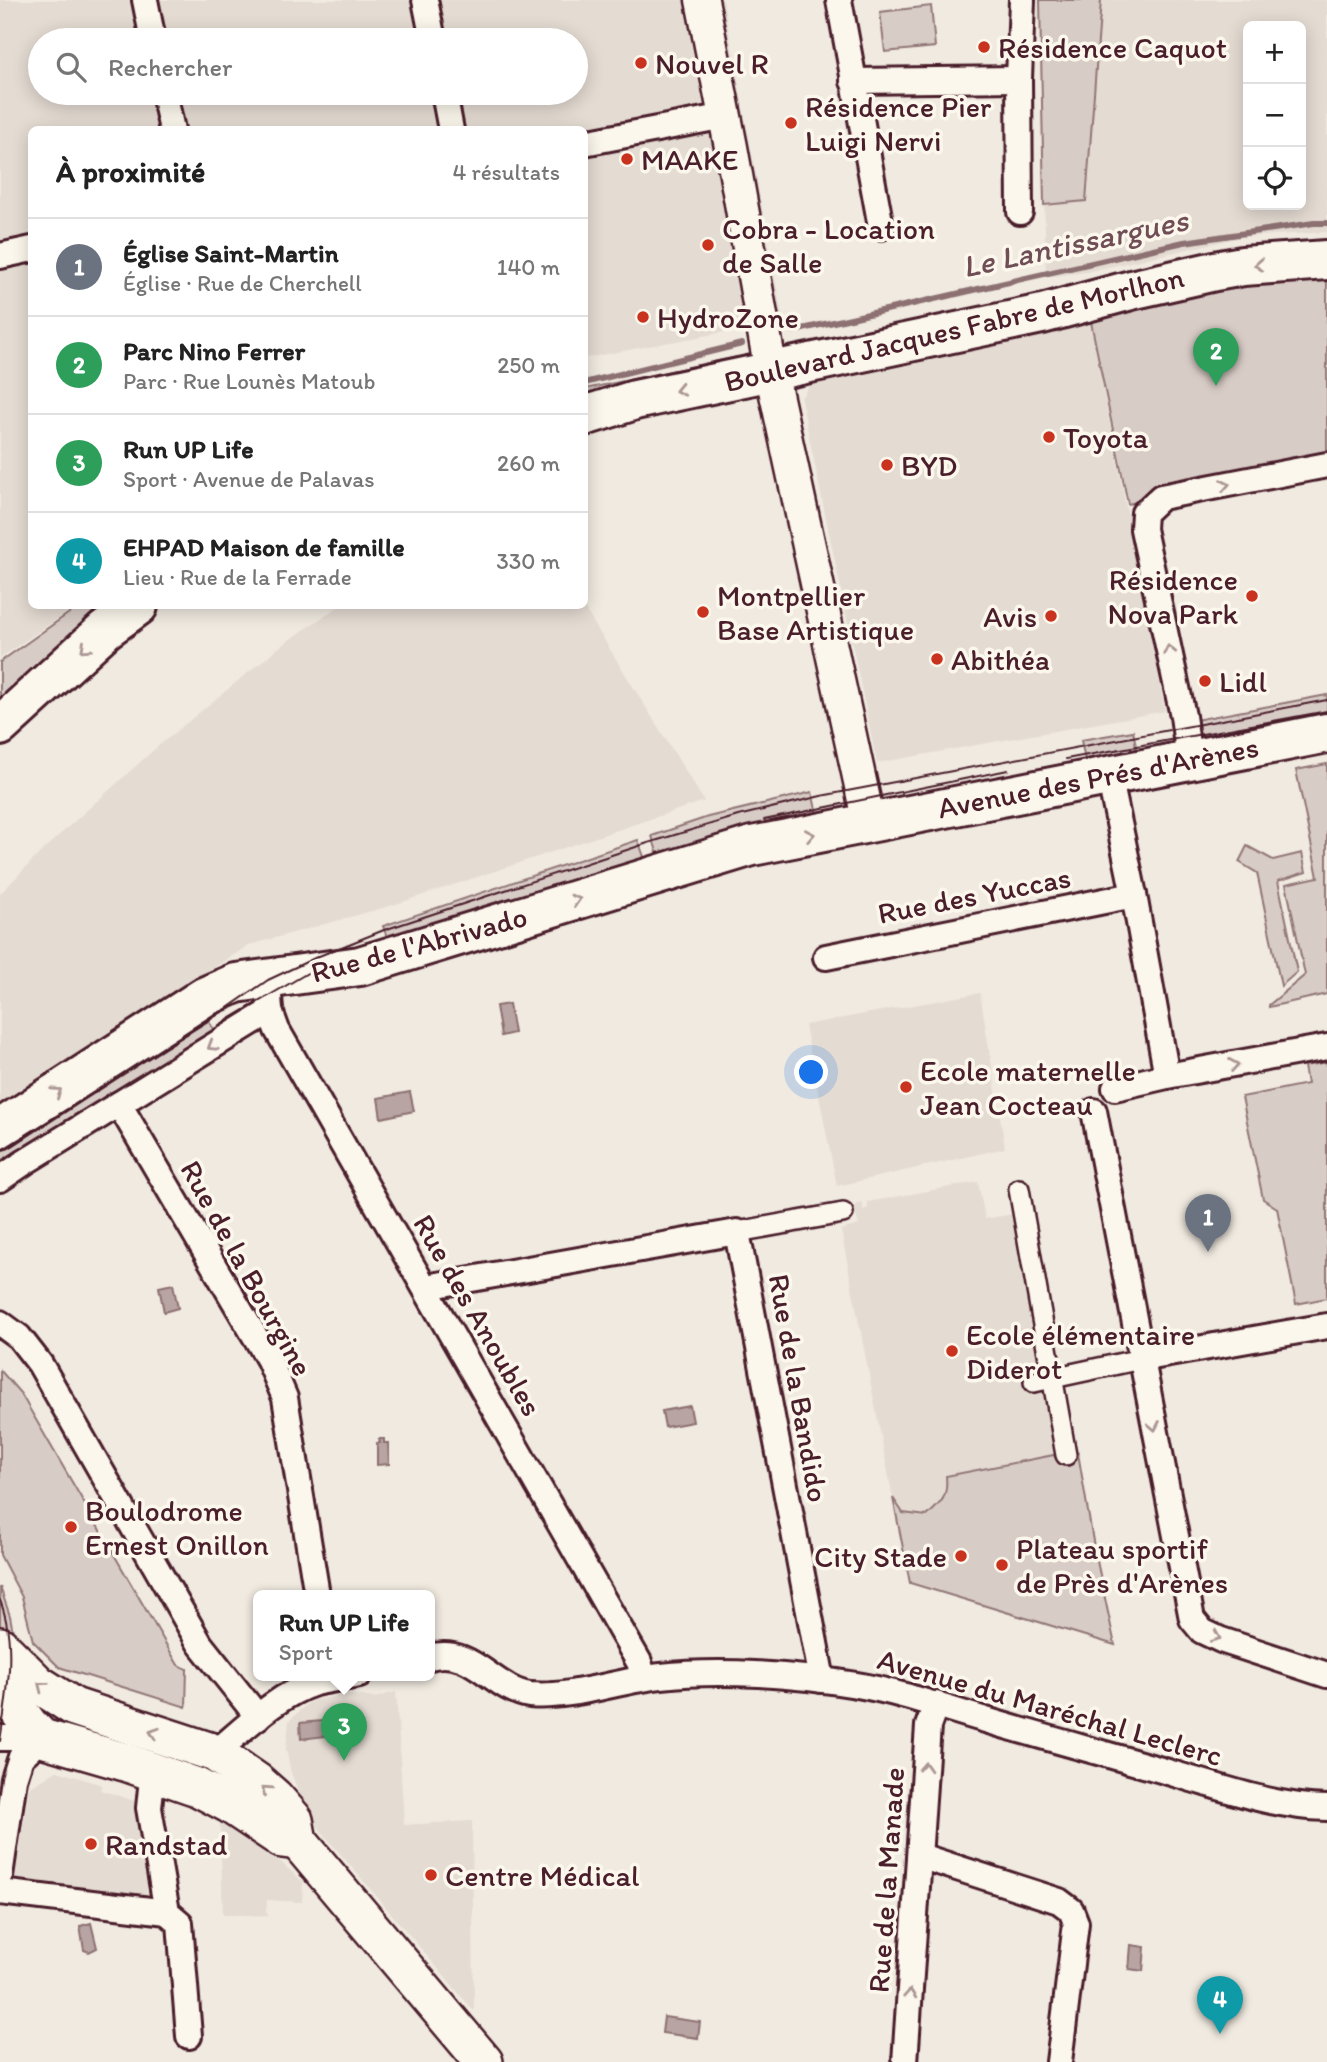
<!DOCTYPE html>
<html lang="fr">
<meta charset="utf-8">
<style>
body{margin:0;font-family:Itim,sans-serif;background:#f2f2f2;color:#222}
.controls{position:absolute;right:21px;top:21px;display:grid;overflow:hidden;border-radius:10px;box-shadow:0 4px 18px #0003}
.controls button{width:63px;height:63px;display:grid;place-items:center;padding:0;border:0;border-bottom:2px solid #e0e0e0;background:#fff;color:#222;font:35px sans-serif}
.you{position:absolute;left:812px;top:1073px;width:24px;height:24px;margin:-18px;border:5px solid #fff;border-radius:50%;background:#1a73e8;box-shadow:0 0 0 10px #1a73e833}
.badge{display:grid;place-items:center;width:46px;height:46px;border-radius:50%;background:#1a73e8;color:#fff;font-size:23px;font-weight:700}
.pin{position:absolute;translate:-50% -58px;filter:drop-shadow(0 2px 4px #0008)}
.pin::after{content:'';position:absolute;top:37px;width:24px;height:21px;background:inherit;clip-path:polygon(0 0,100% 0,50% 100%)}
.popup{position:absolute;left:253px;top:1590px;width:182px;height:91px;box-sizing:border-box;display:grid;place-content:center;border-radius:10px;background:#fff;filter:drop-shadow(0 2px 5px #0005);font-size:23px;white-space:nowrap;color:#767676}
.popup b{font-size:26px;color:#222}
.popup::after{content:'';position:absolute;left:50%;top:100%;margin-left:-14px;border:14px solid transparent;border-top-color:#fff}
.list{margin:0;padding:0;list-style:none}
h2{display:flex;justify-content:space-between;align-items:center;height:91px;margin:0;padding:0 28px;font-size:30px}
h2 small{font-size:23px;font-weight:400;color:#767676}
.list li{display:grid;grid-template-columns:46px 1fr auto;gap:21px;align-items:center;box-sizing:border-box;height:98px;padding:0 28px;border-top:2px solid #e0e0e0}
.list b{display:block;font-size:26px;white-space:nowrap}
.list p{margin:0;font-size:23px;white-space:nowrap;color:#767676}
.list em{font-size:23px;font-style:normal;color:#767676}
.icon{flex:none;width:38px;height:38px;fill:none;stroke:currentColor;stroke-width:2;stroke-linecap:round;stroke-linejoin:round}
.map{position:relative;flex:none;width:1327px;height:2062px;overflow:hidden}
.search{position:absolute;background:#fff;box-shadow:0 4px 18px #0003;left:28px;top:28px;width:560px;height:77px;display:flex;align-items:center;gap:18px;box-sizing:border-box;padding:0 24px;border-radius:38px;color:#767676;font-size:26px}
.panel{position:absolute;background:#fff;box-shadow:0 4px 18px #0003;left:28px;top:126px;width:560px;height:483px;border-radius:10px}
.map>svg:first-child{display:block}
</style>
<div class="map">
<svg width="1327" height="2062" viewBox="0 0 1327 2062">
<rect width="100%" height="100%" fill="#f0eae0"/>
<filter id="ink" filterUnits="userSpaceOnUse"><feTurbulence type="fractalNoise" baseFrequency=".0143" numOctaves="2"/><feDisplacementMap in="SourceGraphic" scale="14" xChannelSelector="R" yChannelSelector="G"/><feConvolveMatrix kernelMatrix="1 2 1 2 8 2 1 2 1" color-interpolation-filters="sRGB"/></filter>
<g filter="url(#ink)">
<!-- built -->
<g fill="#e4dbd2" fill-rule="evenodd">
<path d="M0,0H723L783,321L585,358L584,130H32V606H76L0,658ZM40,40H576V93H40Z"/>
<path d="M1040,0H1327V232L1241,237L1086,272L1046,277ZM1248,26H1301V205H1248Z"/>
<polygon points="1091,324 1165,711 877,763 801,398 814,379"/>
<polygon points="339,606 583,606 704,801 393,905 249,945 0,1105 0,894 45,848 156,748 282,645"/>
<polygon points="980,993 1005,1148 837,1186 805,1025"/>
<polygon points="978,1182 985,1219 1013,1214 1039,1354 1054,1455 947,1476 947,1491 941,1503 927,1516 903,1513 893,1498 841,1230 859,1225 855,1212 856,1205 863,1202 863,1210 868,1208 868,1202"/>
<polygon points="396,1692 404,1825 472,1821 474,2011 321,1831 301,1799 291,1772 286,1749 289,1721 307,1704 315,1700 349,1694 374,1698"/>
<polygon points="57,1771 102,1785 100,1790 135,1801 149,1906 14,1887 29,1788"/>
<polygon points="220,1823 242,1833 267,1850 303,1882 302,1902 267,1900 266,1912 269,1916 223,1914"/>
</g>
<!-- green -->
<g fill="#d8ccc6" stroke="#917678" stroke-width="2">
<polygon points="1040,0 1101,0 1086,201 1044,205"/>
<polygon points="931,6 935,47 885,52 880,12"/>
<polygon points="1327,272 1327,455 1128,504 1090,317 1144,298"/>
<polygon points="738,357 585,406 585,389"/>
<polygon points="79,606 117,606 0,707 0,662"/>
<polygon points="1327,695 1327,722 1200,747 1195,720"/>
<polygon points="1133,731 1137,751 1085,760 1081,740"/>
<polygon points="1327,764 1327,994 1269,1007 1269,1005 1305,975 1286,884 1318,877 1296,770"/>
<polygon points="812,792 818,818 661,864 652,836 708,817"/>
<polygon points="638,840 648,868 390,945 383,926"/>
<polygon points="1247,846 1273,860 1302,853 1306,872 1278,881 1297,972 1281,986 1257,873 1239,862"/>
<polygon points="203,1013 217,1034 0,1171 0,1142"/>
<polygon points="1327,1062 1327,1298 1296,1304 1277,1208 1263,1199 1242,1097 1307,1084 1304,1066"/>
<polygon points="0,1370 21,1394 178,1665 187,1669 186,1707 59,1667 33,1641 22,1597 0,1555"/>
<path d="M1078,1453L1094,1547L1115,1645L910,1583L893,1498L903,1513L927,1516C942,1502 948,1497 946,1476L1054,1455L1055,1457Z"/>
<polygon points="0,1587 10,1616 15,1643 0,1628"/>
</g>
<!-- water -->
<g fill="#b8a4a2" stroke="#8c6f72" stroke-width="2">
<polygon points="509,1004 514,1033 501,1036 496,1006"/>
<polygon points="410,1092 414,1111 381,1118 378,1098"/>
<polygon points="173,1284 178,1308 164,1312 159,1287"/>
<polygon points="690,1406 693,1422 665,1427 662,1411"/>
<polygon points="379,1439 384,1439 384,1443 388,1443 389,1464 377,1465 377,1443 380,1443"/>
<polygon points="333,1720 335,1735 301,1739 300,1723"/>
<polygon points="91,1923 97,1948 89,1952 84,1950 80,1926"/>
<polygon points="1131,1945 1145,1947 1143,1971 1129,1969"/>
<polygon points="664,2017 700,2022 698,2038 662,2033"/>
</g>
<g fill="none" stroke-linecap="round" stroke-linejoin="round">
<!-- stream -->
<g stroke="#8c6f72" stroke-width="6">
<polyline points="794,331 1184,242 1314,223 1327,223"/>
<polyline points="584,383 742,344"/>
</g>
<!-- pedestrian casing -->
<g stroke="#4a1f2b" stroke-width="24">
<g id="pedestrian">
<polyline points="1019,1189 1066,1455"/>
<polyline points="737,1232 843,1213"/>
<polyline points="1034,1382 1141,1359"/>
</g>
</g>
<!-- minor casing -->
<g stroke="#4a1f2b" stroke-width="30">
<g id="minor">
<polyline points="145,0 153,40"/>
<polyline points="425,0 433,40"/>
<polyline points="839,0 881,227"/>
<polyline points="853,81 1019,79"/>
<polyline points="164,93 172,130"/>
<polyline points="444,93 451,130"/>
<polyline points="584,143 725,116"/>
<polyline points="1020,212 1019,79 1022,0"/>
<polyline points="0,256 32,249"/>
<polyline points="1189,759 1183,716 1143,529 1144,513 1161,497 1327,465"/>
<polyline points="1109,775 1134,895 1167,1076"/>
<polyline points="826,957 1134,895"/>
<polyline points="268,980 270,1011 277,1030 639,1662 644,1678"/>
<polyline points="1115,1088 1167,1076 1327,1047"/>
<polyline points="119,1104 269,1360 285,1398 317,1595"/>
<polyline points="1094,1111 1192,1619 1202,1631 1221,1640 1327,1675"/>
<polyline points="0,1179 25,1162 270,1011"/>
<polyline points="426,1287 737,1232 822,1680"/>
<polyline points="0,1323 19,1337 40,1364 200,1644 258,1717"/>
<polyline points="1141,1359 1327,1326"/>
<path d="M430,1657C472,1645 493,1690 530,1695C569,1699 621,1680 661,1676C721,1669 797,1675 857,1685C904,1693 943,1708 989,1721C1052,1740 1115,1756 1178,1775C1227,1789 1275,1807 1327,1808"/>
<polyline points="0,1738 42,1738"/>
<path d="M215,1753C245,1728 277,1695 315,1683C330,1679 345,1678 359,1675"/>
<polyline points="151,1788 149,1808 167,1912 180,1923 189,2036"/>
<polyline points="920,1856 1059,1901 1071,1910 1076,1923 1059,2062"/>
<polyline points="0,1876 14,1779 21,1757 42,1738"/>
<polyline points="0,1892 167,1912"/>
<polyline points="905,2062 928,1726 936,1704"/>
</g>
</g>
<!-- tertiary casing -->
<g stroke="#4a1f2b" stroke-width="37">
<polyline id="tertiary" points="702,0 731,147 771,371 869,823"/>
</g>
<!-- secondary casing -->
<g stroke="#4a1f2b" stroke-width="42">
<g id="secondary">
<polyline points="0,1646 38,1684 74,1707 215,1753 257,1782 274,1797 294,1820 298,1841 484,2062"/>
<polyline points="0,1685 29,1725 42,1738 125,1762 197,1787 231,1805 282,1839 298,1841"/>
</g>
</g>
<!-- primary casing -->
<g stroke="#4a1f2b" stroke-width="44">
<g id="primary">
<polyline points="584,416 635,400 1042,314 1135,289 1215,271 1243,266 1327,260"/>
<polyline points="0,726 105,630 138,606"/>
<polyline points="0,1129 204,997 236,983 360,966 752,846 1327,733"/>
</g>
</g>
<!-- pedestrian -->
<use href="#pedestrian" stroke="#fbf7ec" stroke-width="19"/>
<!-- minor -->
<use href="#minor" stroke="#fbf7ec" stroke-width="24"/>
<!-- tertiary -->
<use href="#tertiary" stroke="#fbf7ec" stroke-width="32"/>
<!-- secondary -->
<use href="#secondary" stroke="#fbf7ec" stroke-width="37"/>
<!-- primary -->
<use href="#primary" stroke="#fbf7ec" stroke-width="38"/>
<!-- tram -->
<g stroke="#4a1f2b" stroke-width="2">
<polyline points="1066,759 1327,711"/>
<polyline points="764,820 1008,770"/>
<polyline points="219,1025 316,968"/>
<polyline points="0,1151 216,1016 268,980 319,956 384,930 648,843 738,816 821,796 1327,700"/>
<path d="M0,1600C17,1644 7,1695 0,1741"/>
</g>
</g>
<!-- one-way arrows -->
<defs><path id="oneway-chevron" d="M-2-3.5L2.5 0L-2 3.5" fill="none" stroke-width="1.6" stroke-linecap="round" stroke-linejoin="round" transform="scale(1.75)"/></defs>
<g stroke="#ab9695">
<use href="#oneway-chevron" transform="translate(1259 265) rotate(176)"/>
<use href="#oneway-chevron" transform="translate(680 390) rotate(167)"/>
<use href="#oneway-chevron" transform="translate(1225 485) rotate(-11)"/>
<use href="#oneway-chevron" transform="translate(85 648) rotate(138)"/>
<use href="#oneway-chevron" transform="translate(1169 650) rotate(-102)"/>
<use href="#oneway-chevron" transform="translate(810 835) rotate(-11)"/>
<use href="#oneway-chevron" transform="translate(576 900) rotate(-17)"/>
<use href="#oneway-chevron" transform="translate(212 1046) rotate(148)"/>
<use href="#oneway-chevron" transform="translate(1234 1065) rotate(-10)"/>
<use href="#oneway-chevron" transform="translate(57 1092) rotate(-33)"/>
<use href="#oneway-chevron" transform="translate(1154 1426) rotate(79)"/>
<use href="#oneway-chevron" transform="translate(1216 1637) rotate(23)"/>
<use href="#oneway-chevron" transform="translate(42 1686) rotate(-142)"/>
<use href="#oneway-chevron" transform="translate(154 1733) rotate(-162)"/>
<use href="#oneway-chevron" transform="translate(925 1767) rotate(-87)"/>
<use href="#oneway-chevron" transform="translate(266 1790) rotate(-138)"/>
<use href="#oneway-chevron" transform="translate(910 1994) rotate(-86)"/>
</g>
</g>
<!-- markers -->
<g fill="#c8321e" stroke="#fbf7ec" stroke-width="2.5">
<circle cx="984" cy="47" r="7"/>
<circle cx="641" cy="63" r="7"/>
<circle cx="791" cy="123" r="7"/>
<circle cx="627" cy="159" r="7"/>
<circle cx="708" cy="245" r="7"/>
<circle cx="643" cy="317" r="7"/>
<circle cx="1049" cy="437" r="7"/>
<circle cx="887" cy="465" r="7"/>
<circle cx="1252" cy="596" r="7"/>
<circle cx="703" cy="612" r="7"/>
<circle cx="1051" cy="616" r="7"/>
<circle cx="937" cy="659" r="7"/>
<circle cx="1205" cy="681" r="7"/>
<circle cx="906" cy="1087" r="7"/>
<circle cx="952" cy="1351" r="7"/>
<circle cx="71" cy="1527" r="7"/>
<circle cx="961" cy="1556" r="7"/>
<circle cx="1002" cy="1565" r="7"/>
<circle cx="91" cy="1844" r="7"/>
<circle cx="431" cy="1875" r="7"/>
</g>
<g text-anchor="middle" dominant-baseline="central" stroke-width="7" stroke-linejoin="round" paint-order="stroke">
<!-- poi labels -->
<g font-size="30" fill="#4a1f2b" stroke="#fbf7ec" text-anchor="start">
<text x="998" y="47">Résidence Caquot</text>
<text x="655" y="63">Nouvel R</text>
<text x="805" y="106">Résidence Pier<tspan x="805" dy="34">Luigi Nervi</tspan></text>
<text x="641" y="159">MAAKE</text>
<text x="722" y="228">Cobra - Location<tspan x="722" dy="34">de Salle</tspan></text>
<text x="657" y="317">HydroZone</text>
<text x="1063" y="437">Toyota</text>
<text x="901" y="465">BYD</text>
<text x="1238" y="579" text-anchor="end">Résidence<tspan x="1238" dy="34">Nova Park</tspan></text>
<text x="717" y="595">Montpellier<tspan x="717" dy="34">Base Artistique</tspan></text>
<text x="1037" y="616" text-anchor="end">Avis</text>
<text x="951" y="659">Abithéa</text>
<text x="1219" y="681">Lidl</text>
<text x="920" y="1070">Ecole maternelle<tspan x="920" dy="34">Jean Cocteau</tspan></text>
<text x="966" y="1334">Ecole élémentaire<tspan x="966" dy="34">Diderot</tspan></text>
<text x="85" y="1510">Boulodrome<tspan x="85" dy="34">Ernest Onillon</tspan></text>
<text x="1016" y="1548">Plateau sportif<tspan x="1016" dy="34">de Près d'Arènes</tspan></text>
<text x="947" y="1556" text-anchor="end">City Stade</text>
<text x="105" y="1844">Randstad</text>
<text x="445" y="1875">Centre Médical</text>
</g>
<!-- street labels -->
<g font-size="30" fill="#4a1f2b" stroke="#fbf7ec">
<text transform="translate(954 329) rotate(-13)">Boulevard Jacques Fabre de Morlhon</text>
<text transform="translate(1098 777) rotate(-11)">Avenue des Prés d'Arènes</text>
<text transform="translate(974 895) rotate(-11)">Rue des Yuccas</text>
<text transform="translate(419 944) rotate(-15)">Rue de l'Abrivado</text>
<text transform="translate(247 1268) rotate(61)">Rue de la Bourgine</text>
<text transform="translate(478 1315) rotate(60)">Rue des Anoubles</text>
<text transform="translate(799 1388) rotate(80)">Rue de la Bandido</text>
<text transform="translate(1050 1707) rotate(16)">Avenue du Maréchal Leclerc</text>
<text transform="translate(886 1880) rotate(-86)">Rue de la Manade</text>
</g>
<!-- water labels -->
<g font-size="32" font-style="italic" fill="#704e55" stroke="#fbf7ec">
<text transform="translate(1075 243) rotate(-12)">Le Lantissargues</text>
</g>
</g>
</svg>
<div class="controls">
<button>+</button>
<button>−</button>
<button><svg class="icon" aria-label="locate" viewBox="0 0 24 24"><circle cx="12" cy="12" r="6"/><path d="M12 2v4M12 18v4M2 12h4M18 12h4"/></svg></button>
</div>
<div class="you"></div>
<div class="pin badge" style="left:1208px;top:1252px;background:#6b7280">1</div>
<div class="pin badge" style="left:1216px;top:386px;background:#2e9e5b">2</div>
<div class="pin badge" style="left:344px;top:1761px;background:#2e9e5b">3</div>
<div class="popup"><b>Run UP Life</b>Sport</div>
<div class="pin badge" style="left:1220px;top:2034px;background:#0f9aa8">4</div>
<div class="search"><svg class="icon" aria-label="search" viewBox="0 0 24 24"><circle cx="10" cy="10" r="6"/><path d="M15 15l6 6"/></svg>Rechercher</div>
<section class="panel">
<h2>À proximité<small>4 résultats</small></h2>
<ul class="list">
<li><span class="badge" style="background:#6b7280">1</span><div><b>Église Saint-Martin</b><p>Église · Rue de Cherchell</p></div><em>140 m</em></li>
<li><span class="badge" style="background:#2e9e5b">2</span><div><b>Parc Nino Ferrer</b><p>Parc · Rue Lounès Matoub</p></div><em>250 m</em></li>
<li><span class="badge" style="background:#2e9e5b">3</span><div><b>Run UP Life</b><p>Sport · Avenue de Palavas</p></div><em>260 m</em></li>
<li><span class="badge" style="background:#0f9aa8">4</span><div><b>EHPAD Maison de famille</b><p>Lieu · Rue de la Ferrade</p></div><em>330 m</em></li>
</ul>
</section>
</div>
